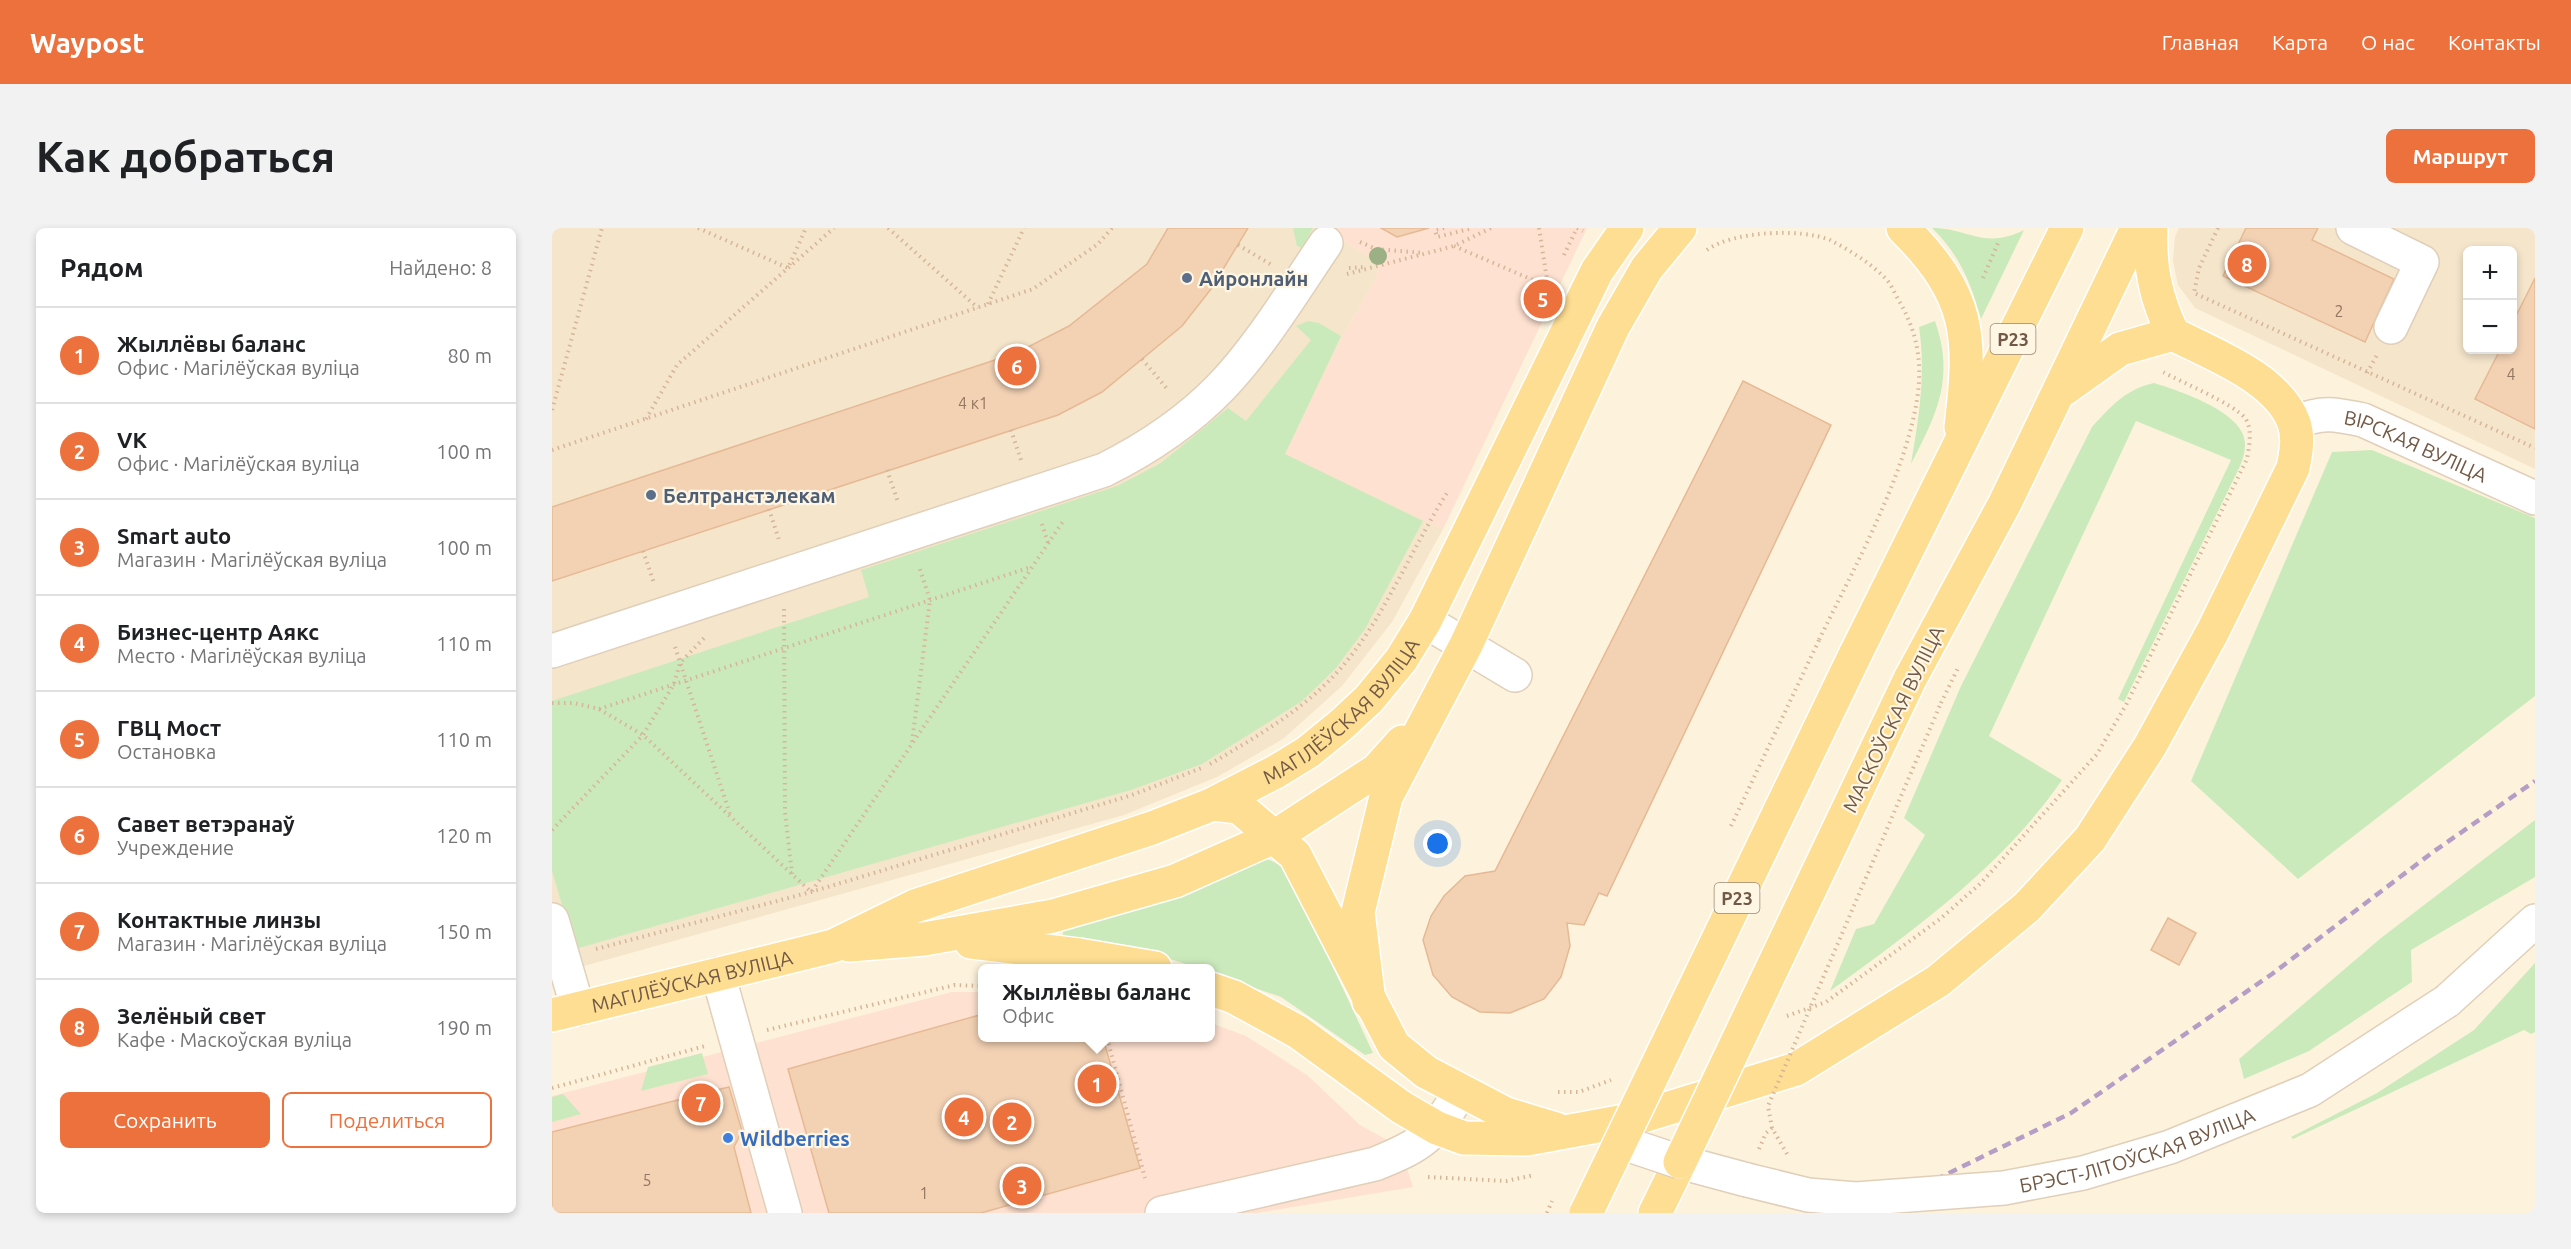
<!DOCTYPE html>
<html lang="ru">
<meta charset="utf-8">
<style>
body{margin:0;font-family:Ubuntu,sans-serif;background:#f2f2f2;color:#202124}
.controls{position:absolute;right:18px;top:18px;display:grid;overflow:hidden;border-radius:9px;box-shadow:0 3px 9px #0003}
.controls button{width:54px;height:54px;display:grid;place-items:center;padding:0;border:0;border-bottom:2px solid #e0e0e0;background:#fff;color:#202124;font:30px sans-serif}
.you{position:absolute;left:886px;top:616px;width:21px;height:21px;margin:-15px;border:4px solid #fff;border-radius:50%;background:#1a73e8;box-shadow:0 0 0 9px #1a73e833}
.badge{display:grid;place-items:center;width:39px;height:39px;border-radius:50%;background:#ec713d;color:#fff;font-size:20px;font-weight:700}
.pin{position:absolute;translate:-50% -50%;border:3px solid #fff;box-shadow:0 2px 6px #0006}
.popup{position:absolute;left:426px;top:736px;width:237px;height:78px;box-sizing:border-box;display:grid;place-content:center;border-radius:9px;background:#fff;filter:drop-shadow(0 2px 4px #0005);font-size:20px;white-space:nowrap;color:#757577}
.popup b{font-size:22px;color:#202124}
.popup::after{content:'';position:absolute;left:50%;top:100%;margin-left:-12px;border:12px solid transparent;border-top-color:#fff}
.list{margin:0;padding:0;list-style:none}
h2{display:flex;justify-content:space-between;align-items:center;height:78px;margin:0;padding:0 24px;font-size:26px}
h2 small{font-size:20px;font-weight:400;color:#757577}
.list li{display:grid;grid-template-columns:39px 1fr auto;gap:18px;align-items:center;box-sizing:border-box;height:96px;padding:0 24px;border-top:2px solid #e0e0e0}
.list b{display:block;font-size:22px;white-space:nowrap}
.list p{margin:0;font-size:20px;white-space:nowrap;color:#757577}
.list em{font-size:20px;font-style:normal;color:#757577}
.actions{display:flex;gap:12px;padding:18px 24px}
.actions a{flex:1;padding:14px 0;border:2px solid #ec713d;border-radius:9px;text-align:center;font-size:21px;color:#ec713d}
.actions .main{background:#ec713d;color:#fff}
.map{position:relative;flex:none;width:1983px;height:985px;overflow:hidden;border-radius:9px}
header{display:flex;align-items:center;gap:36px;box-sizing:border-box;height:84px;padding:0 30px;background:#ec713d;color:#fff}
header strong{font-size:28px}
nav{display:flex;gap:33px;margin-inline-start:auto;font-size:21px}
.intro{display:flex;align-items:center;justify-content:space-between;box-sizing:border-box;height:144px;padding:0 36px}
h1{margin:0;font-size:42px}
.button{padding:15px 27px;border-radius:9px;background:#ec713d;color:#fff;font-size:21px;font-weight:700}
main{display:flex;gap:36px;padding:0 36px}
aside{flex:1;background:#fff;border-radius:9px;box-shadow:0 3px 9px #0003}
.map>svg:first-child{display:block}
</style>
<header>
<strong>Waypost</strong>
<nav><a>Главная</a><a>Карта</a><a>О нас</a><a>Контакты</a></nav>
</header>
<div class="intro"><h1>Как добраться</h1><a class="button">Маршрут</a></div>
<main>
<aside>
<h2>Рядом<small>Найдено: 8</small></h2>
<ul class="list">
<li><span class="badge">1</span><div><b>Жыллёвы баланс</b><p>Офис · Магілёўская вуліца</p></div><em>80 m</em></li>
<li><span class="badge">2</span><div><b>VK</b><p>Офис · Магілёўская вуліца</p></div><em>100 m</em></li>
<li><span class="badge">3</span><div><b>Smart auto</b><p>Магазин · Магілёўская вуліца</p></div><em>100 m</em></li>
<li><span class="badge">4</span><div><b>Бизнес-центр Аякс</b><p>Место · Магілёўская вуліца</p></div><em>110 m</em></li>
<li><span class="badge">5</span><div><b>ГВЦ Мост</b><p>Остановка</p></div><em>110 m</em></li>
<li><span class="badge">6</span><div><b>Савет ветэранаў</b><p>Учреждение</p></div><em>120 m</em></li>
<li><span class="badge">7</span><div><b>Контактные линзы</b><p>Магазин · Магілёўская вуліца</p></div><em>150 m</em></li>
<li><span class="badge">8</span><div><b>Зелёный свет</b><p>Кафе · Маскоўская вуліца</p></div><em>190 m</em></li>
</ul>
<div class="actions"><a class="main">Сохранить</a><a>Поделиться</a></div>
</aside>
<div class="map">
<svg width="1983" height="985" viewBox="0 0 1983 985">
<rect width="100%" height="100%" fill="#fdf3dd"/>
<!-- residential -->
<g fill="#f4e5cb" fill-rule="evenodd">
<polygon points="0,0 769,0 822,31 826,46 791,108 734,225 891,301 840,394 790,458 731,511 665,549 572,587 0,747"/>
<path d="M1627,0H1983V241L1643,80L1626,57L1621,33L1623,8ZM1916,22H1960V122H1916Z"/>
</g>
<!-- commercial -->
<g fill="#fee1d0">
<polygon points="769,0 1035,0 891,301 733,226 791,108 826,46 822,31"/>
<polygon points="400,764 431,764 431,810 659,810 659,795 694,808 755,847 808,897 848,919 861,959 705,985 0,985 0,868"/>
</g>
<!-- green -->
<g fill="#cbeabc">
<polygon points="741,0 761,0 750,20 745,18"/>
<path d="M1380,0C1417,0 1431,22 1472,2L1429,91C1419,55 1407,26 1380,0Z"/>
<polygon points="756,93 767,95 789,108 733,226 871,293 813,401 784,440 750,473 650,536 579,562 23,721 0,643 0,473 317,369 309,342 565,258 609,235 676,180 694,193 759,112 744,98"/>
<path d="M1383,93C1403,150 1385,186 1359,236C1367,189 1374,146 1367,99Z"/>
<path d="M1602,155C1628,163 1695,185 1693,217C1693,233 1683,247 1677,261L1572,474L1566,471L1679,232L1584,193L1437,508L1510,552C1450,639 1363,701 1278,763L1304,701L1322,696L1373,607L1352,590L1409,458L1540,199C1559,178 1574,161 1602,155Z"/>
<polygon points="1820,222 1983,290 1983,468 1746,651 1639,553 1780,224"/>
<polygon points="1983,592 1983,649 1859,722 1860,754 1757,823 1692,851 1687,831 1829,710"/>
<polygon points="704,631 718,632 735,641 821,825 813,827 729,769 659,745 659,740 647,740 592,723 511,711 511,701"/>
<polygon points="1983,735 1983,804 1979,806 1972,802 1741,911 1739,909 1825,865 1922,802"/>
<polygon points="150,825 156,846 89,863 96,839"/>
<polygon points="11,866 29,886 0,894 0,869"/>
</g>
<!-- building -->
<g fill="#f3d2b4" stroke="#e6b994" stroke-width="1.5">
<polygon points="616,0 696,0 659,61 630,98 550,164 506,187 0,353 0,279 464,125 517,98 595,36"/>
<polygon points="829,0 877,0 845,9"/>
<polygon points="1694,0 1766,0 1760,12 1842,51 1813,114 1671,48"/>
<polygon points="1983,50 1983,201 1923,171 1948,122 1960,122 1960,96"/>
<polygon points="1191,153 1279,197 1055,668 1047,665 1032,697 1015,695 1018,718 1009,749 992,771 958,785 928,784 900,769 881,747 871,712 879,688 892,668 913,648 943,643"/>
<polygon points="1616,690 1644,705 1627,737 1599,722"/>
<polygon points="431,786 431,810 551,810 588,940 429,985 277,985 236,841"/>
<polygon points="177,859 190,903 182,919 199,985 0,985 0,904"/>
</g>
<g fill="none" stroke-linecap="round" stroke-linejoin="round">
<!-- minor casing -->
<g stroke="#e0cfb9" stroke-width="36">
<g id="minor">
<polyline points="1801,0 1870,34 1839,99"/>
<path id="s1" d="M1742,195C1769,183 1783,186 1811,192L1983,270"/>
<polyline points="873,393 963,447"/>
<path d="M0,423L552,242C594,221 635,194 668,160C707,120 742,62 774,15"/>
<polyline points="0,692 26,781"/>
<polyline points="166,746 233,985"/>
<polyline points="1895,773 1983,693"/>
<polyline points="1128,934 1195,952"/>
<path d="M610,985L823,936C873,916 880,909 909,863"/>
</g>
</g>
<!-- major casing -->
<g stroke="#fff" stroke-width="36">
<g id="major">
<path d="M1351,0C1419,68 1420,108 1409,199"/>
<polyline points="1512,161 1568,121 1621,106"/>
<polyline points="1303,427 1515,0"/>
<polyline points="1358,451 1453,275 1585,0"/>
<polyline points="661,576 687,579 743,627 842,818 874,844 954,886 1004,901"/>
<polyline points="419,714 527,727 603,740"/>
<polyline points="297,717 372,711 501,688 623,653 722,609 825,542 850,514"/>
<path d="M659,761L682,769L746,804L849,879L885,900L912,910L975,911L1078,892L1244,841L1386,753L1475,679L1538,611L1598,518L1661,403L1741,240C1744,225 1747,210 1742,195C1726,150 1660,126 1621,106C1604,71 1597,39 1599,0"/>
<polyline points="817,774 806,684 834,569 914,417 1061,99 1095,40 1128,0"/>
<path id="s2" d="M0,787L281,718L363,678L600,600L661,576L725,543L756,524L789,497L817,471L849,432L873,393L1045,43L1075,0"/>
<polyline points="1103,985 1128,934"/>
</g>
</g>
<!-- path -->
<g stroke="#d7b598" stroke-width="4" stroke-dasharray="1.5 4.5" stroke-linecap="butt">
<polyline points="146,0 236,40 254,0"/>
<polyline points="336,0 426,80"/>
<polyline points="892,0 883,2 885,9 921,0"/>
<polyline points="987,0 996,58"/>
<polyline points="1666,0 1647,40 1642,65 1983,220"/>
<polyline points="808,14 824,21 871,25"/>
<polyline points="686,17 720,37"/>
<polyline points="902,18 997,59"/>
<path d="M1155,22C1181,3 1249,0 1278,12C1297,22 1319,35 1334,51C1339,56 1342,64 1346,71C1356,88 1363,105 1366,126C1378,206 1302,339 1267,412"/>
<polyline points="1012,27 1025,0 1031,3"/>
<polyline points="797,40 814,39"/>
<polyline points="795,46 902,18 939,0"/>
<polyline points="1431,50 1446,15"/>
<polyline points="436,76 472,0"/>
<polyline points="590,131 617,163"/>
<polyline points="1815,145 1825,127"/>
<polyline points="0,182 50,0"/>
<polyline points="94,191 125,137 282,0"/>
<polyline points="459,202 470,235"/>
<polyline points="0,222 481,61 546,16 560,0"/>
<polyline points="335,242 346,274"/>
<polyline points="217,281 228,315"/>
<polyline points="490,296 496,315"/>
<polyline points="91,323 102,355"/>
<polyline points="232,381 233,584 240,646"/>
<polyline points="123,419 179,589"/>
<polyline points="0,475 22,475 47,481 91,507 258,663"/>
<polyline points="1389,475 1407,438"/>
<polyline points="47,481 479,339"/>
<polyline points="360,514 378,372 367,338"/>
<path d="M658,536C704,509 752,482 788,441C831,393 859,321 895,265"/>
<polyline points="0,602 91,507 122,456 128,435 152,410"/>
<polyline points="260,663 512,292"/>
<polyline points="44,721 259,664 580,567 652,539"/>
<path d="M1235,788L1274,774L1388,691L1429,655L1545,526L1574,477L1695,231C1697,219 1701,201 1693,190C1682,176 1629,154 1611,144"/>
<polyline points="215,802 403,757 431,758"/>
<polyline points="555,810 593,950"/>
<polyline points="0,860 153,818"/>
<polyline points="1006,864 1027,864 1059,852"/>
<polyline points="1207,921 1214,905 1220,900"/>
<polyline points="876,949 954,953 982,947"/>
</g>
<!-- minor -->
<use href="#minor" stroke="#fff" stroke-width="33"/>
<!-- major -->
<use href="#major" stroke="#fede92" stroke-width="33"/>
<!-- rail -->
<polyline stroke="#b59dc5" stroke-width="4.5" stroke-dasharray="9 6" stroke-linecap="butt" points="1316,985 1519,885 1720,746 1881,624 1983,553"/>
<!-- minor-bridge casing -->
<g stroke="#e0cfb9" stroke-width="36" stroke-linecap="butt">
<g id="minor-bridge">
<polyline points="1068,914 1128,934"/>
<path id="s3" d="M1195,952L1256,967L1304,971L1452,960L1531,945L1618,919L1758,862L1895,773"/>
</g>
</g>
<!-- major-bridge casing -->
<g stroke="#fff" stroke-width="36" stroke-linecap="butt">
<g id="major-bridge">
<polyline points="1128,934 1358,451"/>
<polyline points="1034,985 1303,427"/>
</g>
</g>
<!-- path-bridge -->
<g stroke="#d7b598" stroke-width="4" stroke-dasharray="1.5 4.5" stroke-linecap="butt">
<polyline points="1179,598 1267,412"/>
<polyline points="1235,926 1220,900 1216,878 1389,475"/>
<polyline points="995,985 1000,973"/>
</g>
<!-- minor-bridge -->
<use href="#minor-bridge" stroke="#fff" stroke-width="33"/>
<!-- major-bridge -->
<use href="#major-bridge" stroke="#fede92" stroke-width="33"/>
</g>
<!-- trees -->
<circle fill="#9bb085" cx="826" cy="28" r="9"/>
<!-- markers -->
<g fill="#5c6f8a" stroke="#fff6e4" stroke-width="2">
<circle cx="635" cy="50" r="6"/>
<circle cx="99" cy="267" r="6"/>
</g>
<circle fill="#3f7fe0" stroke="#fff6e4" stroke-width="2" cx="176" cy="910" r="6"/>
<g text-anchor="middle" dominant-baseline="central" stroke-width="4.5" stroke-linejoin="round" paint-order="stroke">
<!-- number labels -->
<g font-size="16" fill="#927761">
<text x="1787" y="83">2</text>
<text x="1959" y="146">4</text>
<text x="421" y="175">4 к1</text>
<text x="95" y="952">5</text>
<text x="372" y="965">1</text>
</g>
<!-- shield labels -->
<g fill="#fff6e4" stroke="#9c8875" stroke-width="1.5">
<rect x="1438.5" y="96" width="45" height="30" rx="4.5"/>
<rect x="1162.5" y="655" width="45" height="30" rx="4.5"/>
</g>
<g font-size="18" font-weight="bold" fill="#725945">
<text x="1461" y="111">Р23</text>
<text x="1185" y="670">Р23</text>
</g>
<!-- service labels -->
<g font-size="20" font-weight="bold" fill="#4e5e75" stroke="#fff6e4" text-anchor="start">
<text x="647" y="50">Айронлайн</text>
<text x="111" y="267">Белтранстэлекам</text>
</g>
<!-- street labels -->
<g font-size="20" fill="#725945" stroke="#fff6e4">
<text stroke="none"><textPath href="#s1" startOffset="129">ВІРСКАЯ ВУЛІЦА</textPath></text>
<text stroke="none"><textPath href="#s2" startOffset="856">МАГІЛЁЎСКАЯ ВУЛІЦА</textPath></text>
<text transform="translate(1341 491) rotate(-64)">МАСКОЎСКАЯ ВУЛІЦА</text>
<text stroke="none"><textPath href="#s2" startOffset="144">МАГІЛЁЎСКАЯ ВУЛІЦА</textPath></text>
<text stroke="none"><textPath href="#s3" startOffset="398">БРЭСТ-ЛІТОЎСКАЯ ВУЛІЦА</textPath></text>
</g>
<!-- shop labels -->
<g font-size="20" font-weight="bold" fill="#366cbe" stroke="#fff6e4" text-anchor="start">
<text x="188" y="910">Wildberries</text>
</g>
</g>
</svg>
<div class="controls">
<button>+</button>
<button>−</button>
</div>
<div class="you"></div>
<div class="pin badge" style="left:545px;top:856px">1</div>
<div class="popup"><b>Жыллёвы баланс</b>Офис</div>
<div class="pin badge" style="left:460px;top:894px">2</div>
<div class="pin badge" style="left:470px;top:958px">3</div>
<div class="pin badge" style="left:412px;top:889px">4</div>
<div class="pin badge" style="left:991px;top:71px">5</div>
<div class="pin badge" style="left:465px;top:138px">6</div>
<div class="pin badge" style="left:149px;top:875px">7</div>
<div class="pin badge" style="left:1695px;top:36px">8</div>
</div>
</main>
